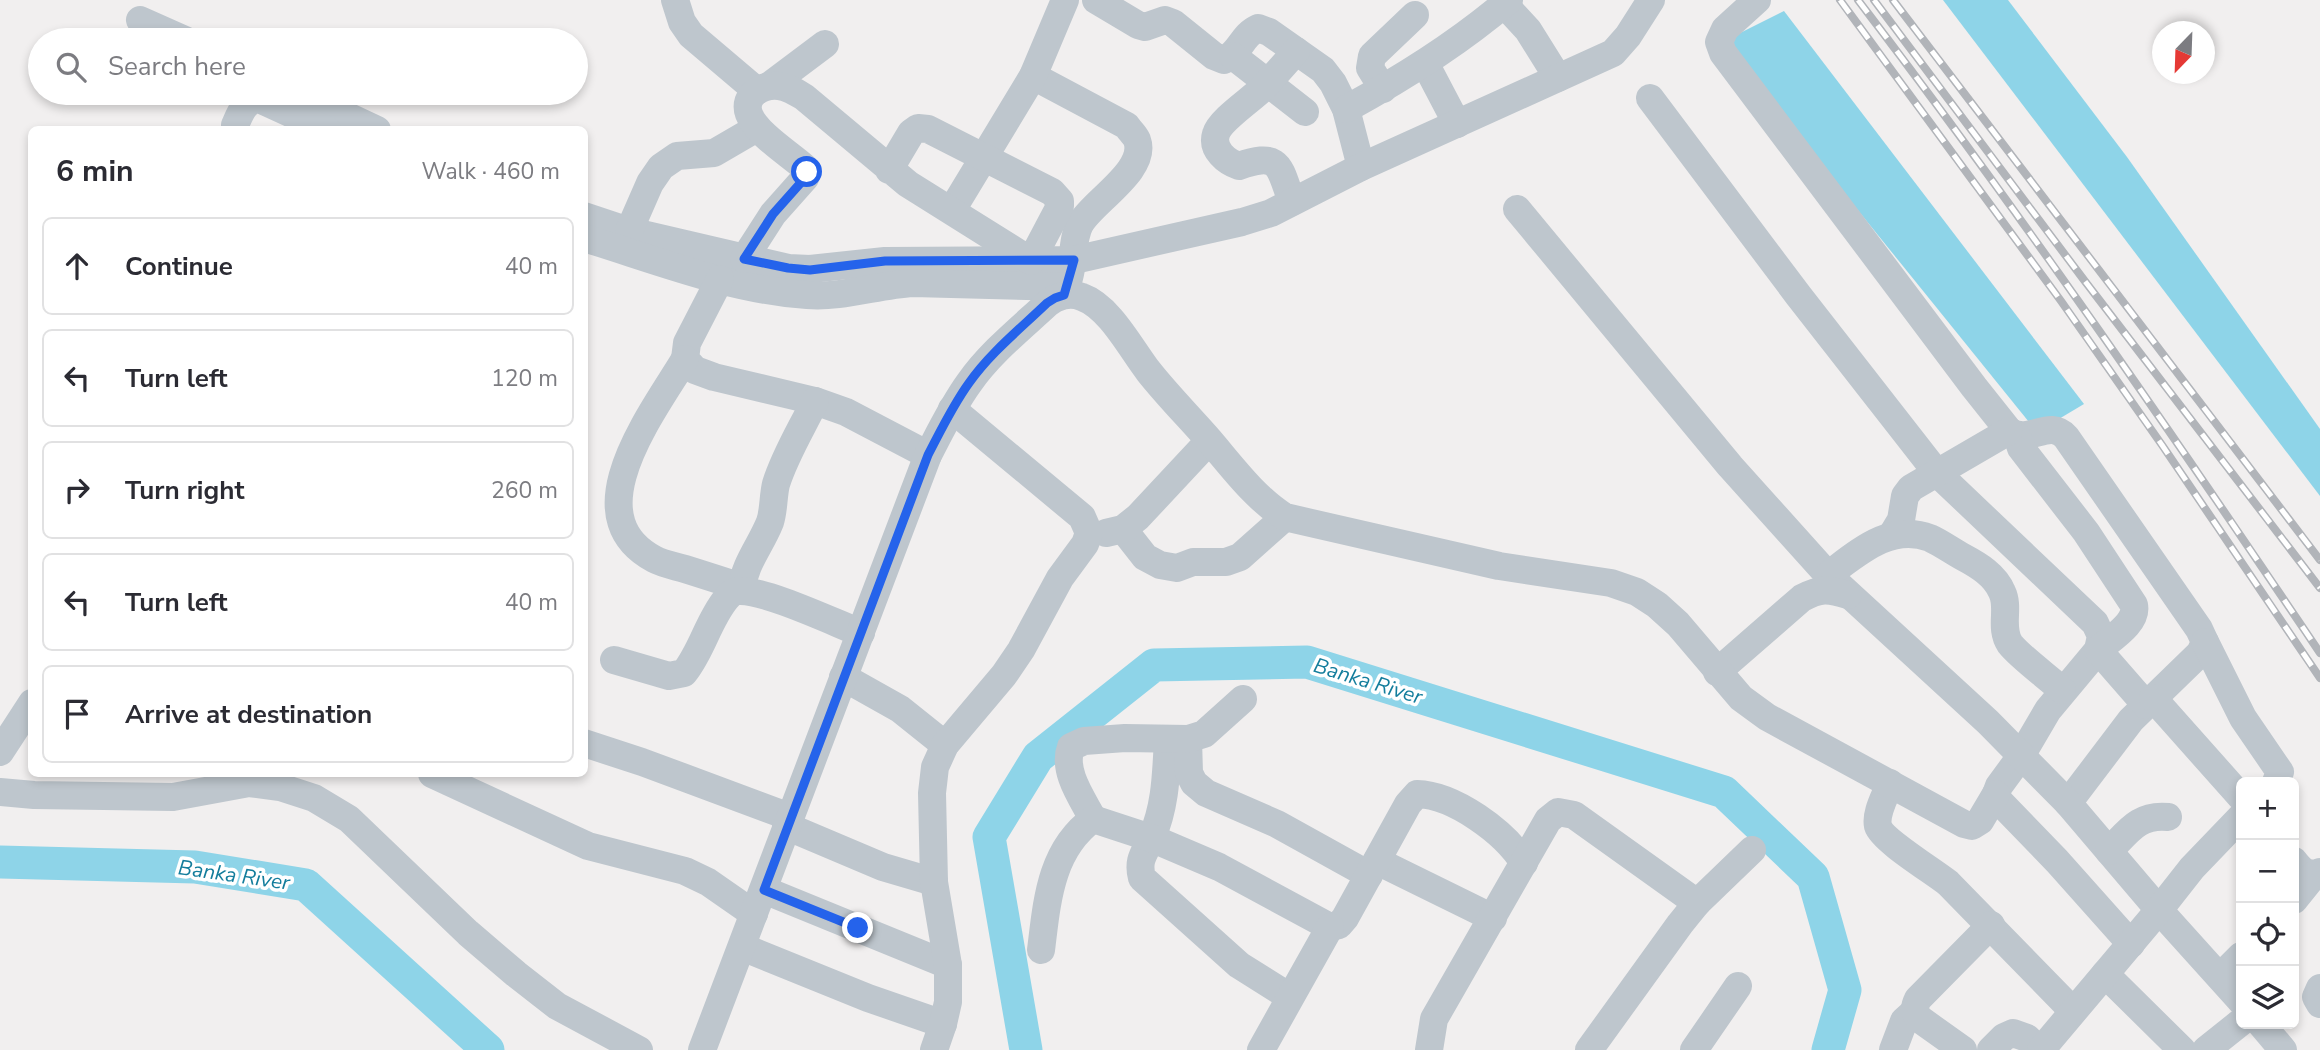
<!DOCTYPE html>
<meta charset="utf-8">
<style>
body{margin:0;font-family:"Nunito Sans",sans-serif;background:#f7f7f7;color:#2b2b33}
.controls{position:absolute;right:21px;bottom:21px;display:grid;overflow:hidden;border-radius:10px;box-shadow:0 4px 10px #0003}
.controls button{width:63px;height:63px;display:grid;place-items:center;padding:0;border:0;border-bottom:2px solid #e1e1e2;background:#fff;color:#2b2b33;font:35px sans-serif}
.compass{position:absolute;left:2152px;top:21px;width:63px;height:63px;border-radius:50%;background:#fff;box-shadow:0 4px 10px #0003;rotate:203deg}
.stop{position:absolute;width:21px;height:21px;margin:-16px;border:5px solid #2563eb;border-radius:50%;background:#fff}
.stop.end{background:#2563eb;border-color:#fff;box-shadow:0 2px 7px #0008}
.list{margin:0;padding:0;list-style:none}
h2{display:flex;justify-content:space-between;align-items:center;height:91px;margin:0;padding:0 28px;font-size:30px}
h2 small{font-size:23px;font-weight:400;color:#7c7c81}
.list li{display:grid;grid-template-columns:46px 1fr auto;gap:21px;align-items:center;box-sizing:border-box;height:98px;margin:0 14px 14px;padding:0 14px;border:2px solid #e1e1e2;border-radius:10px}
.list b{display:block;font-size:26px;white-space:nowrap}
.list em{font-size:23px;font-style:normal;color:#7c7c81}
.icon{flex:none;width:38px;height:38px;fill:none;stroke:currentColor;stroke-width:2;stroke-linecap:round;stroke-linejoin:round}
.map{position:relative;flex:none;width:2320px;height:1050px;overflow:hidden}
.search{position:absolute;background:#fff;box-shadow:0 4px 10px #0003;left:28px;top:28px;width:560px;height:77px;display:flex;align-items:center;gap:18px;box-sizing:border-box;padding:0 24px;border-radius:38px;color:#7c7c81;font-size:26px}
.panel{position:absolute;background:#fff;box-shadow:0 4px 10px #0003;left:28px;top:126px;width:560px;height:651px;border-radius:10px}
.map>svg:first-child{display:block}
</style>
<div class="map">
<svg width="2320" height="1050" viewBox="0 0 2320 1050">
<rect width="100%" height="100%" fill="#f1efef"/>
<!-- water -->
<g fill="#8ed4e8">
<polygon points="1943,0 2008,0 2127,157 2320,429 2320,496"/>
<polygon points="1784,11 2084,404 2037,432 1722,42"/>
</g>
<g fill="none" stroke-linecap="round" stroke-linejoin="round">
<!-- river -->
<g stroke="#8ed4e8" stroke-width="33">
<polyline points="0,862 195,867 306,885 488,1050"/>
<polyline points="1026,1050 989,837 1038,757 1154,665 1307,662 1724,792 1813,877 1845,990 1828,1050"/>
</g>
<!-- minor -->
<g stroke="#bec6cd" stroke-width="28">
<polyline points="675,0 682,22 691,35 757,91"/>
<path d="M1096,0L1138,25L1145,27L1165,20L1173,23L1214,56L1224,60C1240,53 1242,35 1258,28L1269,32L1323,70L1333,83L1346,109L1361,167"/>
<path d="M1757,0L1725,29L1719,42L1723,53L1974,387L2009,431C2030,445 2049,418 2066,437L2199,629L2205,642L2200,653L2131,720L2068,803"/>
<polyline points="1504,4 1528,30 1558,78"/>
<polyline points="140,20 185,40"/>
<polyline points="1233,56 1305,112"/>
<polyline points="1425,63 1457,124"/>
<path d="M1033,76L1127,126C1129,130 1135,135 1137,140C1148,170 1093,201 1080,224C1072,239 1074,261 1069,278"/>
<polyline points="769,86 825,44"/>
<polyline points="1383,89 1370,68 1372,56 1415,15"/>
<polyline points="298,93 377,130"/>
<polyline points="1650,98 1798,295 1937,473 2095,623 2101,636 2098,650 2048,710 2021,756 1999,786 1996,794 1998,800 2057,861 2131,944"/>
<path d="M1346,109C1403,78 1459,43 1509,0"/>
<path d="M235,125C240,114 244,102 257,98L327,130"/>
<path d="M1292,202C1279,167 1281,151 1239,166C1227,162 1211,150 1216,134C1220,120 1251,100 1263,88C1274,76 1285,64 1296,51"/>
<polyline points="1517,209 1730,466 1828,575 1988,722 2068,803 2159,910 2241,1001"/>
<polyline points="952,210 1033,76 1065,0"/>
<polyline points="584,216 629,231 788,268 810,269 885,261 1074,260 1242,222 1271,213 1361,167 1613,53 1628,36 1651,0"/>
<polyline points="629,231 650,183 661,167 677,156 714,153 757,128"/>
<path d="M584,238C656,260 731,290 807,295C842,298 878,285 913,283L1067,287"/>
<path d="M744,259L773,214L805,178L807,172L804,167C788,153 756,133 749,114C742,95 763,84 779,86C788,87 796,92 804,97L908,184L1031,261L1060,206V201L1052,192L928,129L918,128L911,133L889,170"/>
<polyline points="720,279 687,343 685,359 695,370 714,377 815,401 846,412 928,455"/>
<path d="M685,359C654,411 572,515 654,559C663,564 675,566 685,569C704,575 723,581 741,587"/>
<path d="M2017,436L2021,448L2086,532L2134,605C2138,623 2110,639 2098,650L2146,705"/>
<polyline points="1123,529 1145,557 1160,565 1177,568 1193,562 1226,562 1240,557 1285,517"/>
<polyline points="1106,533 1123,529 1138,517 1209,441"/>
<polyline points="1892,535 1901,520 1905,496 1911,488 2009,431"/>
<path d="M1828,575C1858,553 1890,523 1930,538C1941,543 1952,551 1963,557C1978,565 1995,575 2002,592C2010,608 1999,628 2010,644C2020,657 2049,678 2062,690"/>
<path d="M741,591C745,562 760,547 770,522C774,510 773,496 776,484C785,455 802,428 815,401"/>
<polyline points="2205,642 2243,718 2280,772 2276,782"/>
<path d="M614,660L669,676L684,673C702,651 708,621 726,599C730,594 733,591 739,591C765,590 833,622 861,633"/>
<path d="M1717,672L1802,598C1821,588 1828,589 1848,595"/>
<polyline points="843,677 900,709 945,745"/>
<polyline points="2153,698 2241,797"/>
<path d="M1168,739C1166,773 1166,805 1152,837C1145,853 1137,859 1142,878L1239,965L1290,997"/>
<polyline points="1188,739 1189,773 1194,783 1206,793 1277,824 1369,875"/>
<polyline points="584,743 642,762 790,817"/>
<polyline points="0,752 32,703"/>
<polyline points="432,774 588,846 685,871 708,882 754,914"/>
<path d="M1890,783C1886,795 1875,813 1878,826C1882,840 1933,871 1948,883L2073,1011"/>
<polyline points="0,792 34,795 173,797 249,783 280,787 314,798 349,819 468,933 516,974 557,1006 639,1050"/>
<path d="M1093,819C1082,798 1062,771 1071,747L1084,741L1125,738L1188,739L1204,734L1243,699"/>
<polyline points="786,826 883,867 934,882"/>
<path d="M2109,851C2128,832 2138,814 2168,817"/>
<polyline points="1377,861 1493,918"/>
<path d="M2294,861C2301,870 2308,877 2320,872"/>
<polyline points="764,890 948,965"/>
<polyline points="2294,900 2314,875"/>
<polyline points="742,947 868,998 943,1024"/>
<path d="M1041,950C1047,902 1050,850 1093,819L1151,838L1219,867L1330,927L1339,925L1345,918L1408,804L1417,794C1454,795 1505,832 1524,863"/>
<polyline points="2105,974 2182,1050"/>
<polyline points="2221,976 2241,956"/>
<polyline points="2320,988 2316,997 2320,1004"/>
<polyline points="2261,1024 2283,1050"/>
<path d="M702,1050L928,455C941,430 953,405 969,383C990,353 1020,329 1047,304C1056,296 1070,292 1082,297C1110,307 1131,349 1149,372C1168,396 1190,418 1210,441C1233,468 1255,498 1285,517L1499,566L1611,583L1637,592L1657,605L1678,624L1741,698L1767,717L1964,824L1972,826L1980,821L1996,794"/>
<polyline points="934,1050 943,1024 948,1002 948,965 934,882 932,793 935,767 945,745 1004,675 1021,650 1060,578 1085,544 1089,533 1082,517 952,409"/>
<polyline points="1261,1050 1330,927"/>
<polyline points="1429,1050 1434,1019 1548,820 1558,812 1574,815 1697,903"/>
<polyline points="1589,1050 1680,924 1697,903 1752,850"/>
<polyline points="1694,1050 1738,986"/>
<polyline points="1893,1050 1904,1021 1914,1012"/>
<path d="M1963,1050L1921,1020C1914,1013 1913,1009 1918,999L1991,925"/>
<polyline points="1991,1050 2004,1037 2013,1033 2027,1038 2039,1050"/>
<polyline points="2041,1050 2159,910 2192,868 2241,817"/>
<polyline points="2206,1050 2241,1022"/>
</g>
<!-- rail casing -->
<g stroke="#b1b4b9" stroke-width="8">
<g id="rail">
<polyline points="1840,0 2061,301 2162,445 2320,678"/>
<path d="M1858,0C2020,212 2171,432 2320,653"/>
<polyline points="1874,0 2084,280 2320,588"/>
<polyline points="1893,0 2320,560"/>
</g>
</g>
<!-- rail -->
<use href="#rail" stroke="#fff" stroke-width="5" stroke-dasharray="16" stroke-linecap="butt"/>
</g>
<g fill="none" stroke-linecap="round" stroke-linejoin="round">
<!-- route -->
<path stroke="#2563eb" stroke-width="9" d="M807,172L805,178L773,214L744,259L788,268L810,270L885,261L1074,260L1064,295L1055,298L1047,303C1020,329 990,353 969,383C953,405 941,430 928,455L764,890L858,928"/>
</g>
<g text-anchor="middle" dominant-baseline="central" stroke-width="7" stroke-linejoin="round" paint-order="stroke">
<!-- water labels -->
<g font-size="21" font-style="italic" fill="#137d9c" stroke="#fff">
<text transform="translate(1368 681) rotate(17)">Banka River</text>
<text transform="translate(234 875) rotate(8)">Banka River</text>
</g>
</g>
</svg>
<div class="controls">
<button>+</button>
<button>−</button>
<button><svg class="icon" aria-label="locate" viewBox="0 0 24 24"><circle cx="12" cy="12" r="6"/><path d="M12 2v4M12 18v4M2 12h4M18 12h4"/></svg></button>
<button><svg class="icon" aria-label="layers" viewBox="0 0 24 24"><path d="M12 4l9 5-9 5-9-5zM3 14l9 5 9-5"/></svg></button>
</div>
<svg class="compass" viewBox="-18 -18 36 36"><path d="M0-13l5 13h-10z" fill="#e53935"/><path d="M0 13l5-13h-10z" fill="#7c7c81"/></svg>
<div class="stop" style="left:807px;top:172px"></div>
<div class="stop end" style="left:858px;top:928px"></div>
<div class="search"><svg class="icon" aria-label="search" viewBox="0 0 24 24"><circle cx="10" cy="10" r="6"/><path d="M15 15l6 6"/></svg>Search here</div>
<section class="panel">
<h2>6 min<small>Walk · 460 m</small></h2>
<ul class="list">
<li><svg class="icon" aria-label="ahead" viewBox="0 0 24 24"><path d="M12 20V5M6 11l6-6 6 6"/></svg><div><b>Continue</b></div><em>40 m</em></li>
<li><svg class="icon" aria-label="left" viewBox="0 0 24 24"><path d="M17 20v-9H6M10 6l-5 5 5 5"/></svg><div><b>Turn left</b></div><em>120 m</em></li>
<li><svg class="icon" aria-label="right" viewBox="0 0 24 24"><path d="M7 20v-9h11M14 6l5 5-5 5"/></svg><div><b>Turn right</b></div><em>260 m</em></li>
<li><svg class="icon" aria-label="left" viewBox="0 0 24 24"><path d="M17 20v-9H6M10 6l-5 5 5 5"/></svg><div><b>Turn left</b></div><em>40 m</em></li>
<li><svg class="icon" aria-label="arrive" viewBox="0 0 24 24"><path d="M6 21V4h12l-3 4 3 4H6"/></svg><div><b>Arrive at destination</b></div></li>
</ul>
</section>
</div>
